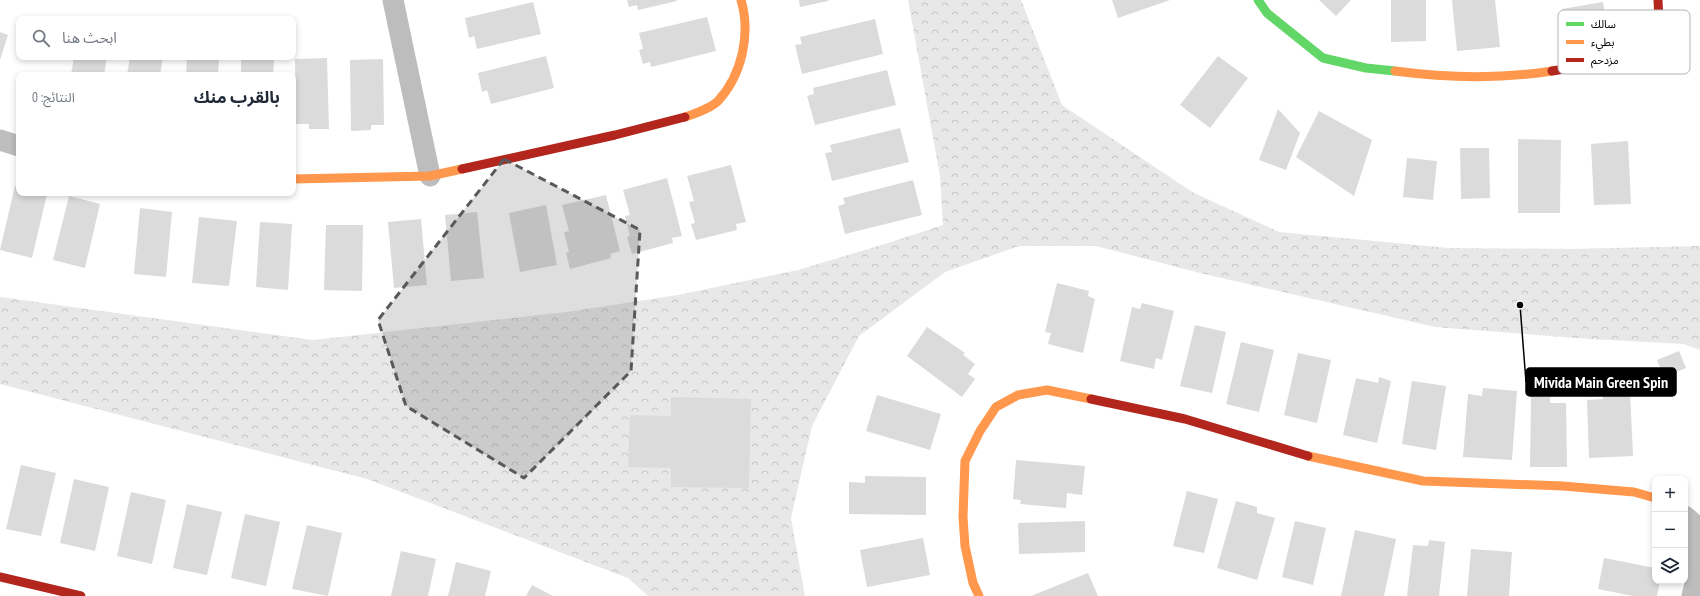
<!DOCTYPE html>
<html lang="ar">
<meta charset="utf-8">
<style>
body{margin:0;font-family:"PT Sans Narrow","Noto Sans Arabic",sans-serif;background:#f6f6f7;color:#1f2937;direction:rtl}
.controls{position:absolute;right:12px;bottom:12px;display:grid;overflow:hidden;border-radius:8px;box-shadow:0 2px 6px #0003}
.controls button{width:36px;height:36px;display:grid;place-items:center;padding:0;border:0;border-bottom:1px solid #e0e1e3;background:#fff;color:#1f2937;font:20px sans-serif}
.list{margin:0;padding:0;list-style:none}
h2{display:flex;justify-content:space-between;align-items:center;height:52px;margin:0;padding:0 16px;font-size:17px}
h2 small{font-size:13px;font-weight:400;color:#747a83}
.icon{flex:none;width:22px;height:22px;fill:none;stroke:currentColor;stroke-width:2;stroke-linecap:round;stroke-linejoin:round}
.map{position:relative;flex:none;width:1700px;height:596px;overflow:hidden;direction:ltr}
.search{position:absolute;background:#fff;box-shadow:0 2px 6px #0003;left:16px;top:16px;width:280px;height:44px;display:flex;align-items:center;gap:10px;box-sizing:border-box;padding:0 14px;border-radius:8px;color:#747a83;font-size:15px}
.panel{position:absolute;background:#fff;box-shadow:0 2px 6px #0003;left:16px;top:72px;width:280px;height:124px;border-radius:8px;direction:rtl}
.map>svg:first-child{display:block}
</style>
<div class="map">
<svg width="1700" height="596" viewBox="0 0 1700 596">
<defs>
<pattern id="forest-crowns" width="20" height="18" patternUnits="userSpaceOnUse"><rect width="20" height="18" fill="#e8e8e8"/><path d="M2 6a3 3 0 1 1 6 0M12 15a3 3 0 1 1 6 0" fill="none" stroke="#c5c5c5"/></pattern>
</defs>
<rect width="100%" height="100%" fill="#fff"/>
<!-- forest -->
<polygon fill="url(#forest-crowns)" points="908,0 1021,0 1062,105 1192,192 1279,232 1449,248 1572,249 1700,246 1700,350 1684,344 1590,339 1435,327 1200,273 1096,246 1019,246 945,272 859,336 812,426 791,518 805,596 648,596 628,578 367,479 0,384 0,297 313,340 567,312 678,295 798,270 885,244 943,225 940,176"/>
<!-- building -->
<g fill="#dbdbdb">
<polygon points="627,0 677,0 677,1 638,10 637,5 629,7"/>
<polygon points="799,0 828,0 828,1 800,7"/>
<polygon points="1112,0 1170,0 1118,18"/>
<polygon points="1319,0 1351,0 1336,16"/>
<polygon points="1391,0 1426,0 1426,41 1391,42"/>
<polygon points="1452,0 1495,0 1500,47 1457,51"/>
<polygon points="533,2 541,34 477,49 474,36 469,38 465,18"/>
<polygon points="1603,2 1608,31 1567,38 1562,9"/>
<polygon points="707,17 716,51 651,67 650,62 643,64 639,50 643,49 639,33"/>
<polygon points="875,19 883,54 802,74 795,45 802,44 800,37"/>
<polygon points="0,32 8,35 0,60"/>
<polygon points="546,56 554,88 491,104 487,90 482,92 478,73"/>
<polygon points="1218,56 1248,78 1210,128 1180,105"/>
<polygon points="74,57 107,57 104,75 71,75"/>
<polygon points="130,57 163,57 160,75 127,75"/>
<polygon points="187,57 219,59 218,75 186,75"/>
<polygon points="327,58 329,129 309,129 309,124 296,124 295,59"/>
<polygon points="241,59 274,60 273,75 241,75"/>
<polygon points="383,59 384,125 371,125 371,130 351,131 350,60"/>
<polygon points="887,70 896,105 815,125 807,96 814,94 813,88"/>
<polygon points="1278,109 1300,133 1286,170 1259,160"/>
<polygon points="1319,111 1372,140 1354,196 1296,157"/>
<polygon points="900,128 909,162 832,181 825,153 832,152 830,145"/>
<polygon points="1518,139 1561,140 1560,213 1518,213"/>
<polygon points="1628,141 1631,204 1594,205 1591,144"/>
<polygon points="1460,148 1489,148 1490,198 1461,199"/>
<polygon points="1407,158 1437,161 1433,200 1403,197"/>
<polygon points="731,165 746,222 736,224 737,230 696,240 691,224 695,223 689,202 694,201 687,176"/>
<polygon points="667,178 682,236 672,238 673,243 632,254 627,237 630,236 625,216 630,215 623,190"/>
<polygon points="913,180 922,215 845,234 838,206 845,204 843,198"/>
<polygon points="15,186 19,187 19,193 47,194 32,258 0,250"/>
<polygon points="606,195 620,251 610,254 611,258 570,269 566,253 569,252 564,232 569,231 562,205"/>
<polygon points="69,196 100,204 85,268 53,260"/>
<polygon points="546,205 557,265 520,272 509,213"/>
<polygon points="140,208 172,212 166,277 134,274"/>
<polygon points="477,212 484,278 451,281 445,215"/>
<polygon points="199,217 237,221 229,286 192,283"/>
<polygon points="421,219 427,285 394,288 388,222"/>
<polygon points="260,222 292,224 288,290 256,287"/>
<polygon points="326,225 363,225 362,291 324,290"/>
<polygon points="1057,283 1089,291 1088,296 1095,299 1083,353 1048,344 1051,333 1045,332"/>
<polygon points="1142,303 1174,311 1162,360 1156,358 1154,369 1120,361 1132,307 1140,309"/>
<polygon points="1195,325 1226,332 1212,393 1180,386"/>
<polygon points="927,327 965,353 963,355 975,364 968,374 975,379 962,397 907,356"/>
<polygon points="1241,342 1274,350 1259,412 1226,404"/>
<polygon points="1679,351 1686,368 1664,377 1657,360"/>
<polygon points="1298,353 1331,360 1317,423 1284,415"/>
<polygon points="1379,377 1391,381 1377,443 1343,435 1356,378 1378,383"/>
<polygon points="1412,381 1446,386 1436,450 1402,444"/>
<polygon points="1483,388 1517,391 1512,460 1463,457 1468,394 1482,396"/>
<polygon points="1630,390 1633,456 1589,458 1587,400 1603,399 1603,391"/>
<polygon points="877,395 941,414 930,450 866,431"/>
<polygon points="671,397 751,399 749,488 671,487 671,468 628,467 630,415 671,416"/>
<polygon points="1531,397 1550,397 1550,403 1566,403 1567,467 1530,467"/>
<polygon points="1016,460 1085,466 1082,495 1067,493 1066,508 1020,504 1021,500 1013,499"/>
<polygon points="21,465 56,473 41,536 6,529"/>
<polygon points="865,476 926,477 926,515 849,514 849,482 865,483"/>
<polygon points="74,479 109,487 95,551 60,543"/>
<polygon points="1187,491 1218,499 1204,553 1173,546"/>
<polygon points="131,492 166,500 152,564 117,556"/>
<polygon points="1236,501 1257,507 1257,513 1275,518 1257,580 1217,568"/>
<polygon points="187,504 222,512 207,575 173,568"/>
<polygon points="245,514 280,522 266,586 231,578"/>
<polygon points="1085,521 1085,552 1019,554 1018,523"/>
<polygon points="1295,521 1326,528 1313,585 1282,577"/>
<polygon points="307,525 342,533 328,596 292,589"/>
<polygon points="1355,530 1396,539 1384,596 1341,596"/>
<polygon points="923,538 930,575 867,587 860,550"/>
<polygon points="1429,540 1445,542 1439,596 1407,596 1413,545 1428,546"/>
<polygon points="1471,549 1512,552 1509,596 1467,596"/>
<polygon points="401,551 436,559 428,596 391,596"/>
<polygon points="1604,558 1655,568 1655,581 1660,581 1657,596 1633,596 1598,589"/>
<polygon points="456,562 491,571 485,596 448,596"/>
<polygon points="1088,573 1098,596 1031,596"/>
<polygon points="532,585 553,596 526,596"/>
</g>
<g fill="none" stroke-linecap="round" stroke-linejoin="round">
<!-- street -->
<g stroke="#bdbdbd" stroke-width="21">
<polyline points="393,0 430,176"/>
<polyline points="0,140 19,146"/>
<polyline points="1685,516 1694,524 1698,570 1692,596"/>
</g>
<!-- fast -->
<polyline stroke="#63d668" stroke-width="9" points="1258,0 1267,13 1323,58 1366,68 1395,71"/>
<!-- slow -->
<g stroke="#ff974d" stroke-width="9">
<path d="M1395,71C1447,78 1500,79 1552,71"/>
<path d="M685,117C694,114 711,108 718,101C742,75 751,34 741,0"/>
<polyline points="293,179 430,176 462,169"/>
<polyline points="1308,456 1423,481 1563,486 1634,492 1655,498"/>
<polyline points="979,596 973,583 965,546 963,517 965,461 980,431 996,407 1018,395 1047,390 1091,399"/>
</g>
<!-- jam -->
<g stroke="#b3261e" stroke-width="9">
<polyline points="1552,71 1590,65 1636,52 1654,40 1659,22 1658,0"/>
<polyline points="462,169 615,135 685,117"/>
<polyline points="1091,399 1185,419 1308,456"/>
<polyline points="0,577 81,596"/>
</g>
</g>
<!-- marked area -->
<path fill="#595959" fill-opacity="0.2" stroke="#595959" stroke-width="3" stroke-dasharray="8 5" stroke-linejoin="round" d="M504,159L640,230L631,371L524,478L406,406L378,320Z"/>
<!-- legend -->
<rect x="1558" y="10" width="132" height="64" rx="6" fill="#fff" stroke="#b2b2b2" stroke-width="1"/>
<rect x="1566" y="22" width="18" height="4" fill="#63d668"/>
<rect x="1566" y="40" width="18" height="4" fill="#ff974d"/>
<rect x="1566" y="58" width="18" height="4" fill="#b3261e"/>
<g font-size="11" fill="#000">
<text x="1591" y="28">سالك</text>
<text x="1591" y="46">بطيء</text>
<text x="1591" y="64">مزدحم</text>
</g>
<!-- callouts -->
<path fill="none" stroke="#000" stroke-width="1.5" d="M1520 305L1526 382"/>
<circle fill="#000" stroke="#fff" stroke-width="1.5" cx="1520" cy="305" r="4"/>
<rect fill="#000" stroke="#000" stroke-width="1.5" x="1526" y="368" width="150" height="28" rx="4"/>
<g font-size="16" text-anchor="middle" font-weight="bold" fill="#fff">
<text x="1601" y="388">Mivida Main Green Spin</text>
</g>
</svg>
<div class="controls">
<button>+</button>
<button>−</button>
<button><svg class="icon" aria-label="layers" viewBox="0 0 24 24"><path d="M12 4l9 5-9 5-9-5zM3 14l9 5 9-5"/></svg></button>
</div>
<div class="search"><svg class="icon" aria-label="search" viewBox="0 0 24 24"><circle cx="10" cy="10" r="6"/><path d="M15 15l6 6"/></svg>ابحث هنا</div>
<section class="panel">
<h2>بالقرب منك<small>النتائج: 0</small></h2>
<ul class="list">
</ul>
</section>
</div>
